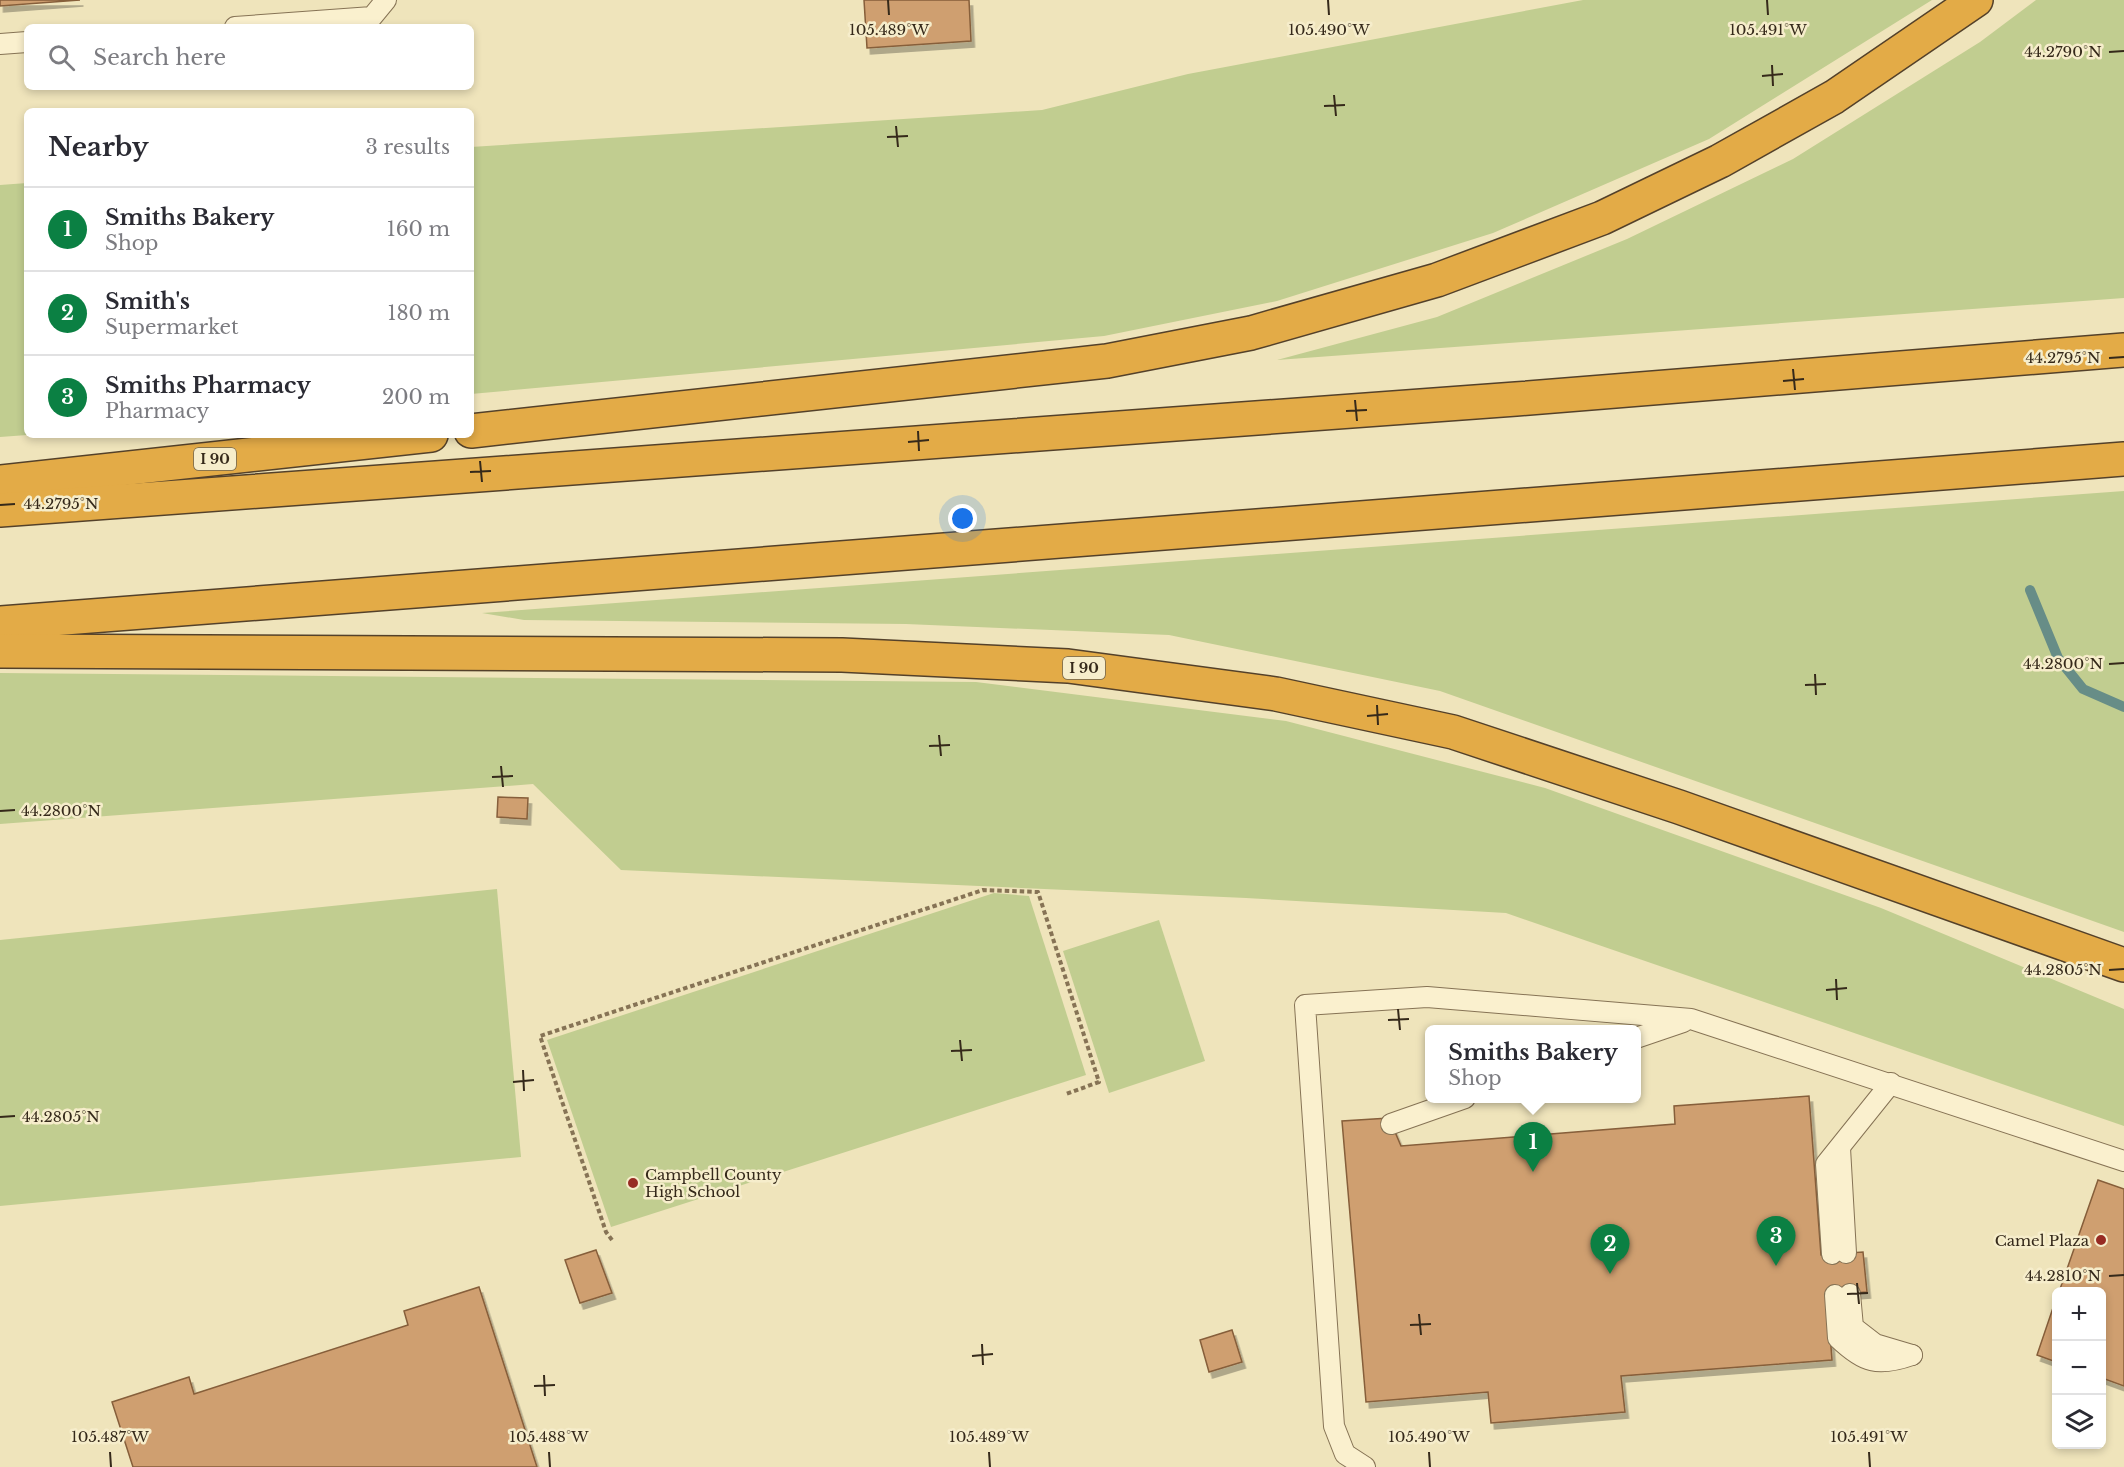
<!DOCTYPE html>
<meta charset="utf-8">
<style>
body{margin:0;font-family:"Libre Baskerville",serif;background:#f7f7f7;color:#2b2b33}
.controls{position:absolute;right:18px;bottom:18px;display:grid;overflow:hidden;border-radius:9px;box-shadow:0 3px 9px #0003}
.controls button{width:54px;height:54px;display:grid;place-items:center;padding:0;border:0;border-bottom:2px solid #e1e1e2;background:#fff;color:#2b2b33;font:30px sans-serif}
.you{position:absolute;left:963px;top:519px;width:21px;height:21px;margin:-15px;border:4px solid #fff;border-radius:50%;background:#1a73e8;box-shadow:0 0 0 9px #1a73e833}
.badge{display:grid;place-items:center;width:39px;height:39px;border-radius:50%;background:#0b8043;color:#fff;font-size:20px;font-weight:700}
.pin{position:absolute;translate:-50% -50px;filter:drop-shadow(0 2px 3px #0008)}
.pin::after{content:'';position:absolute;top:32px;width:21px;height:18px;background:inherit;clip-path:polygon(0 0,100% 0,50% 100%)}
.popup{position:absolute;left:1425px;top:1025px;width:216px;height:78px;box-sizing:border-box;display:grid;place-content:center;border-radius:9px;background:#fff;filter:drop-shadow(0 2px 4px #0005);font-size:20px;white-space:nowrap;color:#7c7c81}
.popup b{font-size:22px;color:#2b2b33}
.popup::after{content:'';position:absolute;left:50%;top:100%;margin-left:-12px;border:12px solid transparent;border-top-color:#fff}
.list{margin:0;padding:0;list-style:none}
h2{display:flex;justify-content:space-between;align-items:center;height:78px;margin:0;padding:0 24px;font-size:26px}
h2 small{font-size:20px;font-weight:400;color:#7c7c81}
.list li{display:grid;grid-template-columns:39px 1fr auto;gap:18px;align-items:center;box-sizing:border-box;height:84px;padding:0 24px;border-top:2px solid #e1e1e2}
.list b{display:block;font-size:22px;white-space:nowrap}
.list p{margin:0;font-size:20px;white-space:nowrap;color:#7c7c81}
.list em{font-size:20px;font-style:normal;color:#7c7c81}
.icon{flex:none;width:33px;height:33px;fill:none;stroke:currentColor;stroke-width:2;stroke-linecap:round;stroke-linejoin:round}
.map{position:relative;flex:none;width:2124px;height:1467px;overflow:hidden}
.search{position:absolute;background:#fff;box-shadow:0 3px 9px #0003;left:24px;top:24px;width:450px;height:66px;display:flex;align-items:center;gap:15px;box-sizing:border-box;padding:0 21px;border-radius:9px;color:#7c7c81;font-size:22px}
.panel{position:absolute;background:#fff;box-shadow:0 3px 9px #0003;left:24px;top:108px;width:450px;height:330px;border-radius:9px}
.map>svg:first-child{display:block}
</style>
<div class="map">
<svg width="2124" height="1467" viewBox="0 0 2124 1467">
<defs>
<filter id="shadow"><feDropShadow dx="3.5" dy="6" stdDeviation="0" flood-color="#0004"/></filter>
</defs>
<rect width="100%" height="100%" fill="#efe4bb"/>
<!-- green -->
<g fill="#c1cd90">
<polygon points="1583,0 1932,0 1709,139 1493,233 1277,301 1104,336 471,394 471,147 1042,110 1188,74"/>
<polygon points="2036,0 2124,0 2124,298 1277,360 1437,317 1627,239 1793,159 1980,42"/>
<polygon points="27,183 27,435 0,437 0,185"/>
<polygon points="2124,491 2124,932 1440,691 1169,635 906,624 524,620 482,613"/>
<polygon points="0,673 976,682 1286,721 1545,788 1881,908 2124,1009 2124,1126 1506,913 1246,898 621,870 533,784 0,824"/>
<polygon points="497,889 521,1157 0,1206 0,940"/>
<polygon points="994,893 1029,896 1086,1075 611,1227 547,1040"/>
<polygon points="1159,920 1205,1061 1109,1093 1063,951"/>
</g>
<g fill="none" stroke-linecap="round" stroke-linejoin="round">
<!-- stream -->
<polyline stroke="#678d87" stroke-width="10" points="2030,590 2058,658 2083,689 2124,707"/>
</g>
<!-- building -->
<g fill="#cf9f70" stroke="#865e3a" stroke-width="1.5" filter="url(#shadow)">
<polygon points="0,0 80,0 0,6"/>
<polygon points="864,0 969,0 971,41 867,48"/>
<polygon points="498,797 528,798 527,819 497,817"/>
<polygon points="1809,1096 1821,1255 1863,1252 1867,1292 1827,1295 1832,1360 1621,1376 1625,1412 1491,1423 1488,1392 1366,1402 1342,1121 1389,1118 1401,1146 1675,1124 1674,1106"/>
<polygon points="2098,1180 2124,1189 2124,1386 2102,1378 2102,1292 2059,1292"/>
<polygon points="596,1250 612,1293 580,1303 565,1260"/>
<polygon points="479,1287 537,1467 133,1467 112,1402 189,1377 194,1394 408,1325 404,1311"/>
<polygon points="2056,1299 2056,1362 2037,1355"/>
<polygon points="1232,1330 1242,1362 1209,1372 1200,1340"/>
</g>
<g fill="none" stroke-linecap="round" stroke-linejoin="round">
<!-- service casing -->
<g stroke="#867355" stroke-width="22">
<g id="service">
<polyline points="235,27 372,17 386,0"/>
<polyline points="0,44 27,42"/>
<polyline points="1636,1038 1683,1022"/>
<polyline points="1391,1124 1465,1098"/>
<polyline points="1840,1148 1846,1253"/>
<polyline points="1832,1254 1826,1164 1891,1083"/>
<polyline points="1850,1294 1853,1327 1875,1344 1912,1355"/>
<path d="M1835,1295L1838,1338C1864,1363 1878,1367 1912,1355"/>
<polyline points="1365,1467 1345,1454 1334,1426 1305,1005 1427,997 1691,1019 2124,1161"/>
</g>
</g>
<!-- motorway casing -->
<g stroke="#54412a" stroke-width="36">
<g id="motorway">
<polyline points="471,431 1107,361 1251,333 1437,280 1602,218 1720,161 1834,97 1976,0"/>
<polyline points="0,482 431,435"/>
<polyline points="0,510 1516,399 2124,350"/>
<polyline points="0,623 2124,459"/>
<polyline points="0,651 842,655 1068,666 1276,694 1453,732 1679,807 2124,965"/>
</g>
</g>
<!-- path -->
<polyline stroke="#867355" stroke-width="4" stroke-dasharray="4.5 3" stroke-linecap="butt" points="612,1240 606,1232 540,1036 983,890 1038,892 1099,1082 1066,1094"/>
<!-- service -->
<use href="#service" stroke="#faf0ce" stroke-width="20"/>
<!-- motorway -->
<use href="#motorway" stroke="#e3ab47" stroke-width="33"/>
</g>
<!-- ticks -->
<path fill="none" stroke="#35291a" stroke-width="2" d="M888,0L889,15M1328,0L1329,15M1767,0L1768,15M2109,52L2124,51M1772,65L1773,86M1762,76L1783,74M1334,95L1336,116M1324,106L1345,105M896,126L898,147M887,137L908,136M2109,358L2124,357M1793,369L1795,390M1783,381L1804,379M1355,400L1357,421M1346,411L1367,410M918,431L919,451M908,442L929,440M480,461L482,482M470,472L491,471M0,505L15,504M2109,664L2124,663M1815,674L1816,695M1805,685L1826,684M1377,705L1378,725M1367,716L1388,714M939,735L941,756M929,746L950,745M501,766L503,787M492,777L513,776M0,811L15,810M2109,970L2124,969M1836,979L1837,1000M1826,990L1847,988M1398,1009L1400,1030M1388,1020L1409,1019M960,1040L962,1061M951,1051L972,1050M523,1070L524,1091M513,1082L534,1080M0,1117L15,1116M2109,1276L2124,1275M1857,1283L1859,1304M1847,1294L1868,1293M1419,1314L1421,1335M1410,1325L1431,1324M982,1344L983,1365M972,1356L993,1354M544,1375L545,1396M534,1386L555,1385M110,1452L111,1467M549,1452L550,1467M989,1452L990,1467M1429,1452L1430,1467M1869,1452L1870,1467"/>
<!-- markers -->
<g fill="#972b23" stroke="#f6edcb" stroke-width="2">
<circle cx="633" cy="1183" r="6"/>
<circle cx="2101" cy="1240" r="6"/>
</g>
<g text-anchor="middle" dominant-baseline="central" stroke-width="5" stroke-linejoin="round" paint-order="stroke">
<!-- shield labels -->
<g fill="#f6edcb" stroke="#6f644f" stroke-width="1.5">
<rect x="194" y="448" width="42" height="22" rx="4.5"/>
<rect x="1063" y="657" width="42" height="22" rx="4.5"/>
</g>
<g font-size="14" font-weight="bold" fill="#35291a">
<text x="215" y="459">I 90</text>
<text x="1084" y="668">I 90</text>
</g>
<!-- poi labels -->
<g font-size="15" fill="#35291a" stroke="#f6edcb" text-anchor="start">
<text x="645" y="1174">Campbell County<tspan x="645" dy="17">High School</tspan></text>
<text x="2089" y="1240" text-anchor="end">Camel Plaza</text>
</g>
</g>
<g font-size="15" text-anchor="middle" fill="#35291a" stroke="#f6edcb" stroke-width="5" stroke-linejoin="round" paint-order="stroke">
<text x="889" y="35">105.489°W</text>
<text x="1329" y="35">105.490°W</text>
<text x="1768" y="35">105.491°W</text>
<text x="2063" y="57">44.2790°N</text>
<text x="2063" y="363">44.2795°N</text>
<text x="61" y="509">44.2795°N</text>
<text x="2063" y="669">44.2800°N</text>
<text x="61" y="816">44.2800°N</text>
<text x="2063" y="975">44.2805°N</text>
<text x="61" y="1122">44.2805°N</text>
<text x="2063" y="1281">44.2810°N</text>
<text x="110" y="1442">105.487°W</text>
<text x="549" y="1442">105.488°W</text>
<text x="989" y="1442">105.489°W</text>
<text x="1429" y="1442">105.490°W</text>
<text x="1869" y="1442">105.491°W</text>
</g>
</svg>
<div class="controls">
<button>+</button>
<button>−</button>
<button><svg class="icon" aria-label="layers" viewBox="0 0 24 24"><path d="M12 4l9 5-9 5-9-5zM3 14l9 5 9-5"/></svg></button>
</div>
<div class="you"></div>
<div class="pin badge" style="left:1533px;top:1172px">1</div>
<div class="popup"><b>Smiths Bakery</b>Shop</div>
<div class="pin badge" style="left:1610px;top:1274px">2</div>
<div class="pin badge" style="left:1776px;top:1266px">3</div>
<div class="search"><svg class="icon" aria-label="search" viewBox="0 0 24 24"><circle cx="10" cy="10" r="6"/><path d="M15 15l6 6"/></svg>Search here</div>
<section class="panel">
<h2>Nearby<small>3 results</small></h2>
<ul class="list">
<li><span class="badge">1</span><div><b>Smiths Bakery</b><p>Shop</p></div><em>160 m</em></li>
<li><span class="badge">2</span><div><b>Smith's</b><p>Supermarket</p></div><em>180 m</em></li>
<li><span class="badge">3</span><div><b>Smiths Pharmacy</b><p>Pharmacy</p></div><em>200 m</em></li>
</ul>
</section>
</div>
